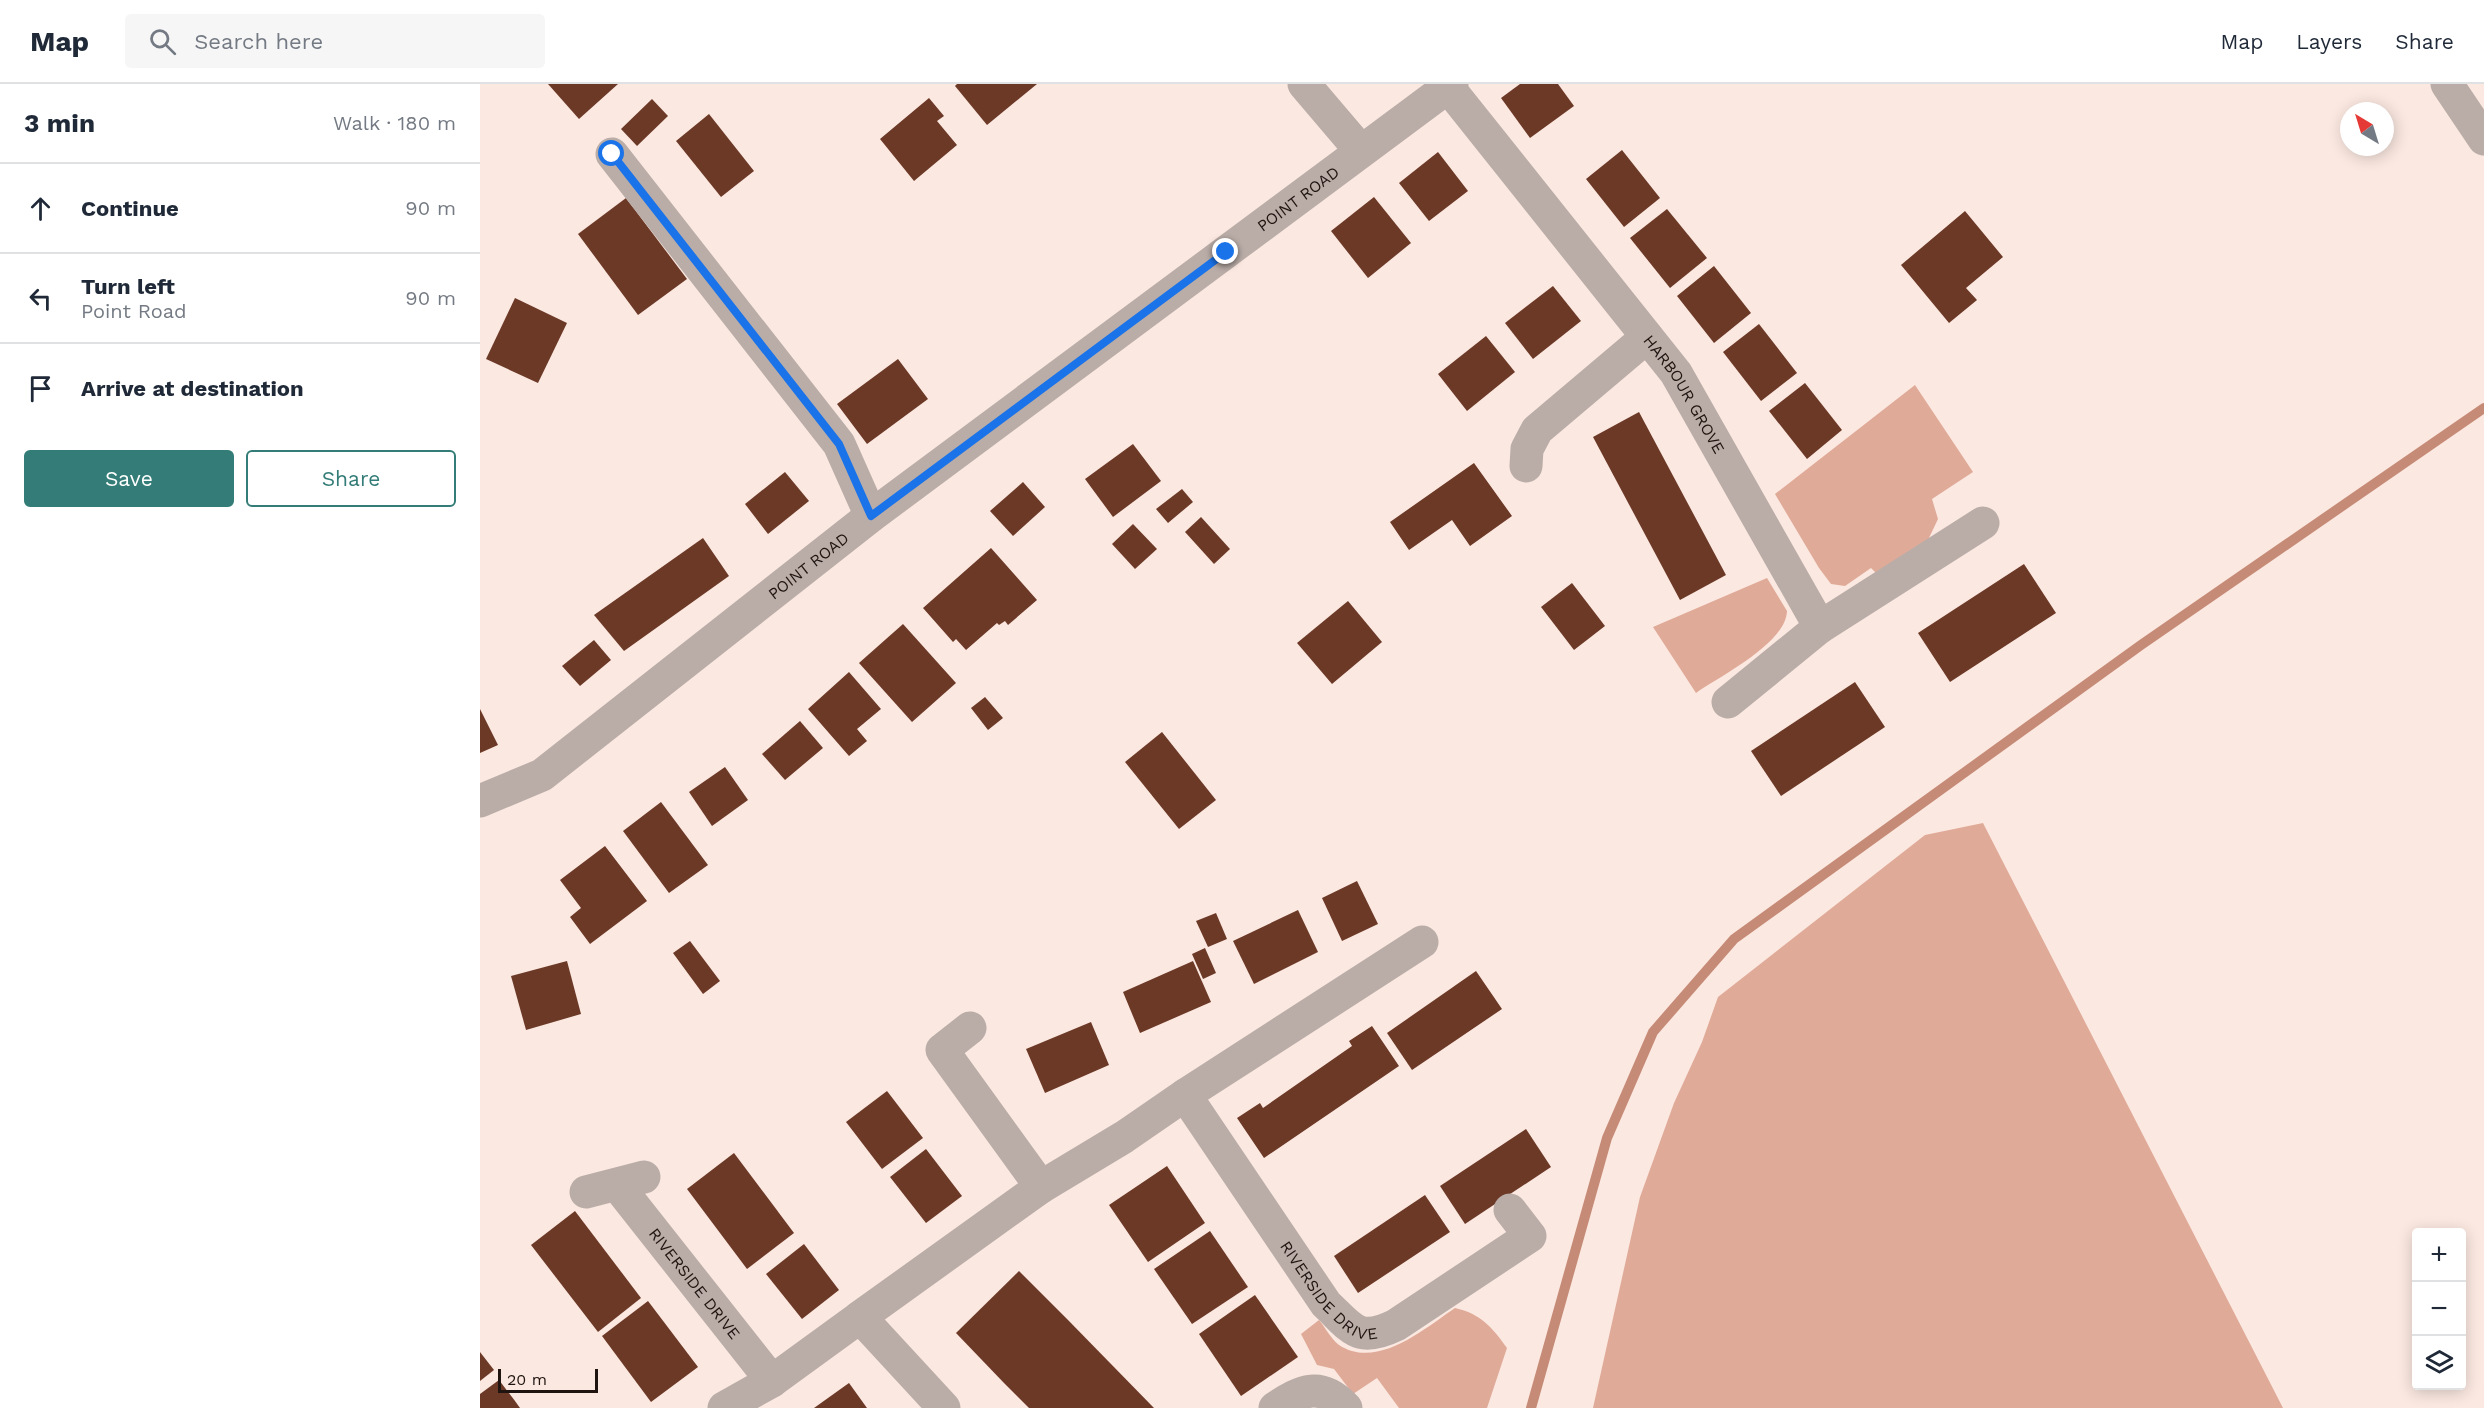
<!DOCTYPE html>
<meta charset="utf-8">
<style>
body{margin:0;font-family:"Work Sans",sans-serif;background:#f6f6f7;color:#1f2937}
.controls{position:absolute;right:18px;bottom:18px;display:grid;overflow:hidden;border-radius:6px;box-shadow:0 3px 15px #0003}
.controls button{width:54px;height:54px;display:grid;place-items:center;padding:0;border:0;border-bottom:2px solid #e0e1e3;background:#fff;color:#1f2937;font:30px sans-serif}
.compass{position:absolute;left:1860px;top:18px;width:54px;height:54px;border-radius:50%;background:#fff;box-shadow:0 3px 15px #0003;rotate:322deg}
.scale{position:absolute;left:18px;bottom:15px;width:100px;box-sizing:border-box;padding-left:6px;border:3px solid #1f1410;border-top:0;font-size:16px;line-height:21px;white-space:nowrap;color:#1f1410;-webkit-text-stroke:4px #fbe8e1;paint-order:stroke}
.stop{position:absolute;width:18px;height:18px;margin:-14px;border:4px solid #1a73e8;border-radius:50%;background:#fff}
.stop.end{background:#1a73e8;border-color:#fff;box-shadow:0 2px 6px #0008}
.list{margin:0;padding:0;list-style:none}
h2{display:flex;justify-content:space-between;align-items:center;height:78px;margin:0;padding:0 24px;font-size:26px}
h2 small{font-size:20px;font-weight:400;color:#747a83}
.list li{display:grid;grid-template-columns:39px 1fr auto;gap:18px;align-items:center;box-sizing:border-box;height:90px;padding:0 24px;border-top:2px solid #e0e1e3}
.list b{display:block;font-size:22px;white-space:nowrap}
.list p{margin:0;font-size:20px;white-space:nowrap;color:#747a83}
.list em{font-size:20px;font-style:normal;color:#747a83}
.actions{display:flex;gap:12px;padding:18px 24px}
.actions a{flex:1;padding:14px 0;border:2px solid #337c77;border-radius:6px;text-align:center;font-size:21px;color:#337c77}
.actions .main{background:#337c77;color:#fff}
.icon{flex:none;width:33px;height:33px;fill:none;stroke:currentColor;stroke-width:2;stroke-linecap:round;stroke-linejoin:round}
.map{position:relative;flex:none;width:2004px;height:1324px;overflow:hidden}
header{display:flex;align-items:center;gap:36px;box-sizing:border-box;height:84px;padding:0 30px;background:#fff;border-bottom:2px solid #e0e1e3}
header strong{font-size:28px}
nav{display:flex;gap:33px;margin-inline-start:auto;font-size:21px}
.search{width:420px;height:54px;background:#f6f6f7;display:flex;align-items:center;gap:15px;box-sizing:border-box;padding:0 21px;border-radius:6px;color:#747a83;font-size:22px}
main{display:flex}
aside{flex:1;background:#fff}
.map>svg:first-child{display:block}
</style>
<header>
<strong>Map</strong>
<div class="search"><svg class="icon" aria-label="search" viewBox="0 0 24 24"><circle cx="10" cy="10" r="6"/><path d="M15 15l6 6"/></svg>Search here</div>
<nav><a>Map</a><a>Layers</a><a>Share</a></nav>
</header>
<main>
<aside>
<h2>3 min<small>Walk · 180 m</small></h2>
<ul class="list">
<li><svg class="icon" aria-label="ahead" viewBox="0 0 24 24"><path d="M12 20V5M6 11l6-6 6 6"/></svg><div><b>Continue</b></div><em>90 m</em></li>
<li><svg class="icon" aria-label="left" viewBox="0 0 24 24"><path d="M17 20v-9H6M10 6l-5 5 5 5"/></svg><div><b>Turn left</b><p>Point Road</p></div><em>90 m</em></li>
<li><svg class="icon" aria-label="arrive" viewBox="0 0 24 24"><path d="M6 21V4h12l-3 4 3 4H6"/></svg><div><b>Arrive at destination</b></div></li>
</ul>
<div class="actions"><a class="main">Save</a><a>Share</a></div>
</aside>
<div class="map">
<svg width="2004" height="1324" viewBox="0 0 2004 1324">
<rect width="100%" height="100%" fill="#fbe8e1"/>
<!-- green -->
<g fill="#e0aa98">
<polygon points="1435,301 1493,388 1452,415 1458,435 1448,456 1399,492 1391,484 1365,502 1351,500 1339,484 1295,410"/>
<path d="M1287,494L1307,527C1306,559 1242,591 1216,609L1173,543Z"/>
<polygon points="1503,739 1803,1324 1113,1324 1160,1113 1194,1019 1222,958 1238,913 1445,751"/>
<path d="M975,1224C1001,1230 1012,1243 1027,1264L1007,1324H919L897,1294L873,1310L854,1285L837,1281L821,1250L839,1236C845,1243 851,1255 859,1261C897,1286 944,1245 975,1224Z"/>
</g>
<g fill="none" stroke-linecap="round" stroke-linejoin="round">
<!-- stream -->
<polyline stroke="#c68b77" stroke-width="10" points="1051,1324 1127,1054 1173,948 1254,855 1661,561 2004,324"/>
</g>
<!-- building -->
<g fill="#6c3927">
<polygon points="68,0 138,0 99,35"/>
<polygon points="477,0 557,0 507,41 475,2"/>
<polygon points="1040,0 1078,0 1094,22 1050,54 1021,14"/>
<polygon points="449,14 464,32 457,37 477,61 434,97 400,55"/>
<polygon points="172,15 188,32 157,62 141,45"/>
<polygon points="229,30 274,87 241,113 196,57"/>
<polygon points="1142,66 1180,114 1144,143 1106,95"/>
<polygon points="958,68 988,107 949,137 919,99"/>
<polygon points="894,113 931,159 888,194 851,147"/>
<polygon points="146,114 207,195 158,231 98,150"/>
<polygon points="1187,125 1227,174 1190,204 1150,154"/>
<polygon points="1485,127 1523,173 1486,204 1497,216 1469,239 1421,181"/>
<polygon points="1234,182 1271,229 1234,259 1197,212"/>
<polygon points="1073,202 1101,237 1053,275 1025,239"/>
<polygon points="35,214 87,239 58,299 6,275"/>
<polygon points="1279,240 1317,289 1281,317 1243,268"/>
<polygon points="1006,252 1035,288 987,327 958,290"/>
<polygon points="418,275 448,315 387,360 357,320"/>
<polygon points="1325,299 1362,346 1327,375 1289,327"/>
<polygon points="1159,328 1246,491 1200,516 1113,353"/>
<polygon points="653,360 681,397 633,433 605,395"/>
<polygon points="994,379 1032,432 990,462 972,436 929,466 910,438"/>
<polygon points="305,388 329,417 288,450 265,420"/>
<polygon points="543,398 565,423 533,452 510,427"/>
<polygon points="702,405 713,418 688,439 676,425"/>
<polygon points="721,433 750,465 734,480 705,448"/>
<polygon points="653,440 677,465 655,485 632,460"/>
<polygon points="223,454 249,492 144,567 114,531"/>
<polygon points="511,464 557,516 528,541 525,537 519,541 517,539 486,566 476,555 473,558 443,524"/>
<polygon points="1544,480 1576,529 1470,598 1438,549"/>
<polygon points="1092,499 1125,542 1094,566 1061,523"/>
<polygon points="868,517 902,558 852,600 817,559"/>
<polygon points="423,540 476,599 432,638 379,579"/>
<polygon points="114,556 131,576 100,602 82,582"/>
<polygon points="369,588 401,625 377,645 387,657 369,672 328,625"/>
<polygon points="1375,598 1405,643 1301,712 1271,667"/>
<polygon points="505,613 523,634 508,646 491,624"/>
<polygon points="0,625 18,661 0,669"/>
<polygon points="320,637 343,664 305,696 282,670"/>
<polygon points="682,648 736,716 699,745 645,678"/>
<polygon points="245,683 268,716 232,742 209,708"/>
<polygon points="181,718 228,781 189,809 143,747"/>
<polygon points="125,762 167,817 110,860 90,833 101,824 80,796"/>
<polygon points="877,797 898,840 862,857 842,814"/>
<polygon points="818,826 838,868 774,900 753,857"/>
<polygon points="736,829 747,855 728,863 716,837"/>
<polygon points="210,857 240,897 223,910 193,869"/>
<polygon points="725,864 736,889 723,895 712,870"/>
<polygon points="87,877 101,930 46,946 31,892"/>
<polygon points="713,877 731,918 660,949 643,908"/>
<polygon points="996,887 1022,925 932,986 907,949"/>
<polygon points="611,938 629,981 565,1009 546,965"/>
<polygon points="892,942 919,982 784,1074 757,1034 780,1019 783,1024 872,962 869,957"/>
<polygon points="407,1007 443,1054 402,1085 366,1038"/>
<polygon points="1046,1045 1071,1083 985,1140 960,1102"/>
<polygon points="446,1065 482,1112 446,1139 410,1093"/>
<polygon points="254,1069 314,1149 267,1185 207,1105"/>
<polygon points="687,1082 725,1139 668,1178 629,1121"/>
<polygon points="945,1111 970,1148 878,1209 854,1172"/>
<polygon points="95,1127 161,1214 118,1248 51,1161"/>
<polygon points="730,1147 768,1203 712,1240 674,1185"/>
<polygon points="324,1160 359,1206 322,1235 286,1190"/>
<polygon points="539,1187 588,1236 674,1324 549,1324 524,1299 476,1249"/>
<polygon points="775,1211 818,1273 761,1312 719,1250"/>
<polygon points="168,1217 218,1283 171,1318 122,1252"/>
<polygon points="0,1268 14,1286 0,1297"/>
<polygon points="19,1296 35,1317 40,1324 0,1324 0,1310"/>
<polygon points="369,1299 387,1324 334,1324"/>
</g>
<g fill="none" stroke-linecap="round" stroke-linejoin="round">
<!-- minor -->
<g stroke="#baada8" stroke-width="33">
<polyline points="824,0 881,67"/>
<polyline points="1967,0 2004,55"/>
<path id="s1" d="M968,3L1196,289L1340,543L1248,618"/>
<polyline points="132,70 359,360 391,432"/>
<polyline points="1046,382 1047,365 1057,346 1167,253"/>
<polyline points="1340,543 1503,439"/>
<path id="s2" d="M0,717L62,691L391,432L972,0"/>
<polyline points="705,1011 942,858"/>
<path id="s3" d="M138,1102L292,1297L244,1324"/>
<path id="s4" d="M561,1103L644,1053L705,1011L846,1220C872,1244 877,1260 916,1241L1050,1152L1030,1126"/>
<polyline points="106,1108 164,1093"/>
<polyline points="380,1233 561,1103 462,966 490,944"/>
<polyline points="292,1297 380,1233 464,1324"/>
<path d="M795,1324C822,1306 841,1297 866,1324"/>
</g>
</g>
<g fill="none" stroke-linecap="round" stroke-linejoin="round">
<!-- route -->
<polyline stroke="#1a73e8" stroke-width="8" points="132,70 359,360 391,432 746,168"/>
</g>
<g text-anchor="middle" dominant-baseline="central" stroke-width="6" stroke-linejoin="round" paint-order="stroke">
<!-- street labels -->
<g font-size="16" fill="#1f1410" stroke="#fbe8e1">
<text stroke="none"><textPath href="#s2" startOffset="1018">POINT ROAD</textPath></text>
<text stroke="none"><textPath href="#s1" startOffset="388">HARBOUR GROVE</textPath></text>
<text stroke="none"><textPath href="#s2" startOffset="406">POINT ROAD</textPath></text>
<text stroke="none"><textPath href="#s3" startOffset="124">RIVERSIDE DRIVE</textPath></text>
<text stroke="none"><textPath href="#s4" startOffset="417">RIVERSIDE DRIVE</textPath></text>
</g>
</g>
</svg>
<div class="controls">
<button>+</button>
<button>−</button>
<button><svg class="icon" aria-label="layers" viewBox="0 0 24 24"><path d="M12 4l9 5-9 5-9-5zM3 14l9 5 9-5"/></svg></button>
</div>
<svg class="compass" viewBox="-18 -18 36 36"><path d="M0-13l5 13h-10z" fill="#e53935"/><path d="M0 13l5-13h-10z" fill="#747a83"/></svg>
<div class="scale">20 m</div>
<div class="stop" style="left:132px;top:70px"></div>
<div class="stop end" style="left:746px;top:168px"></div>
</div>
</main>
